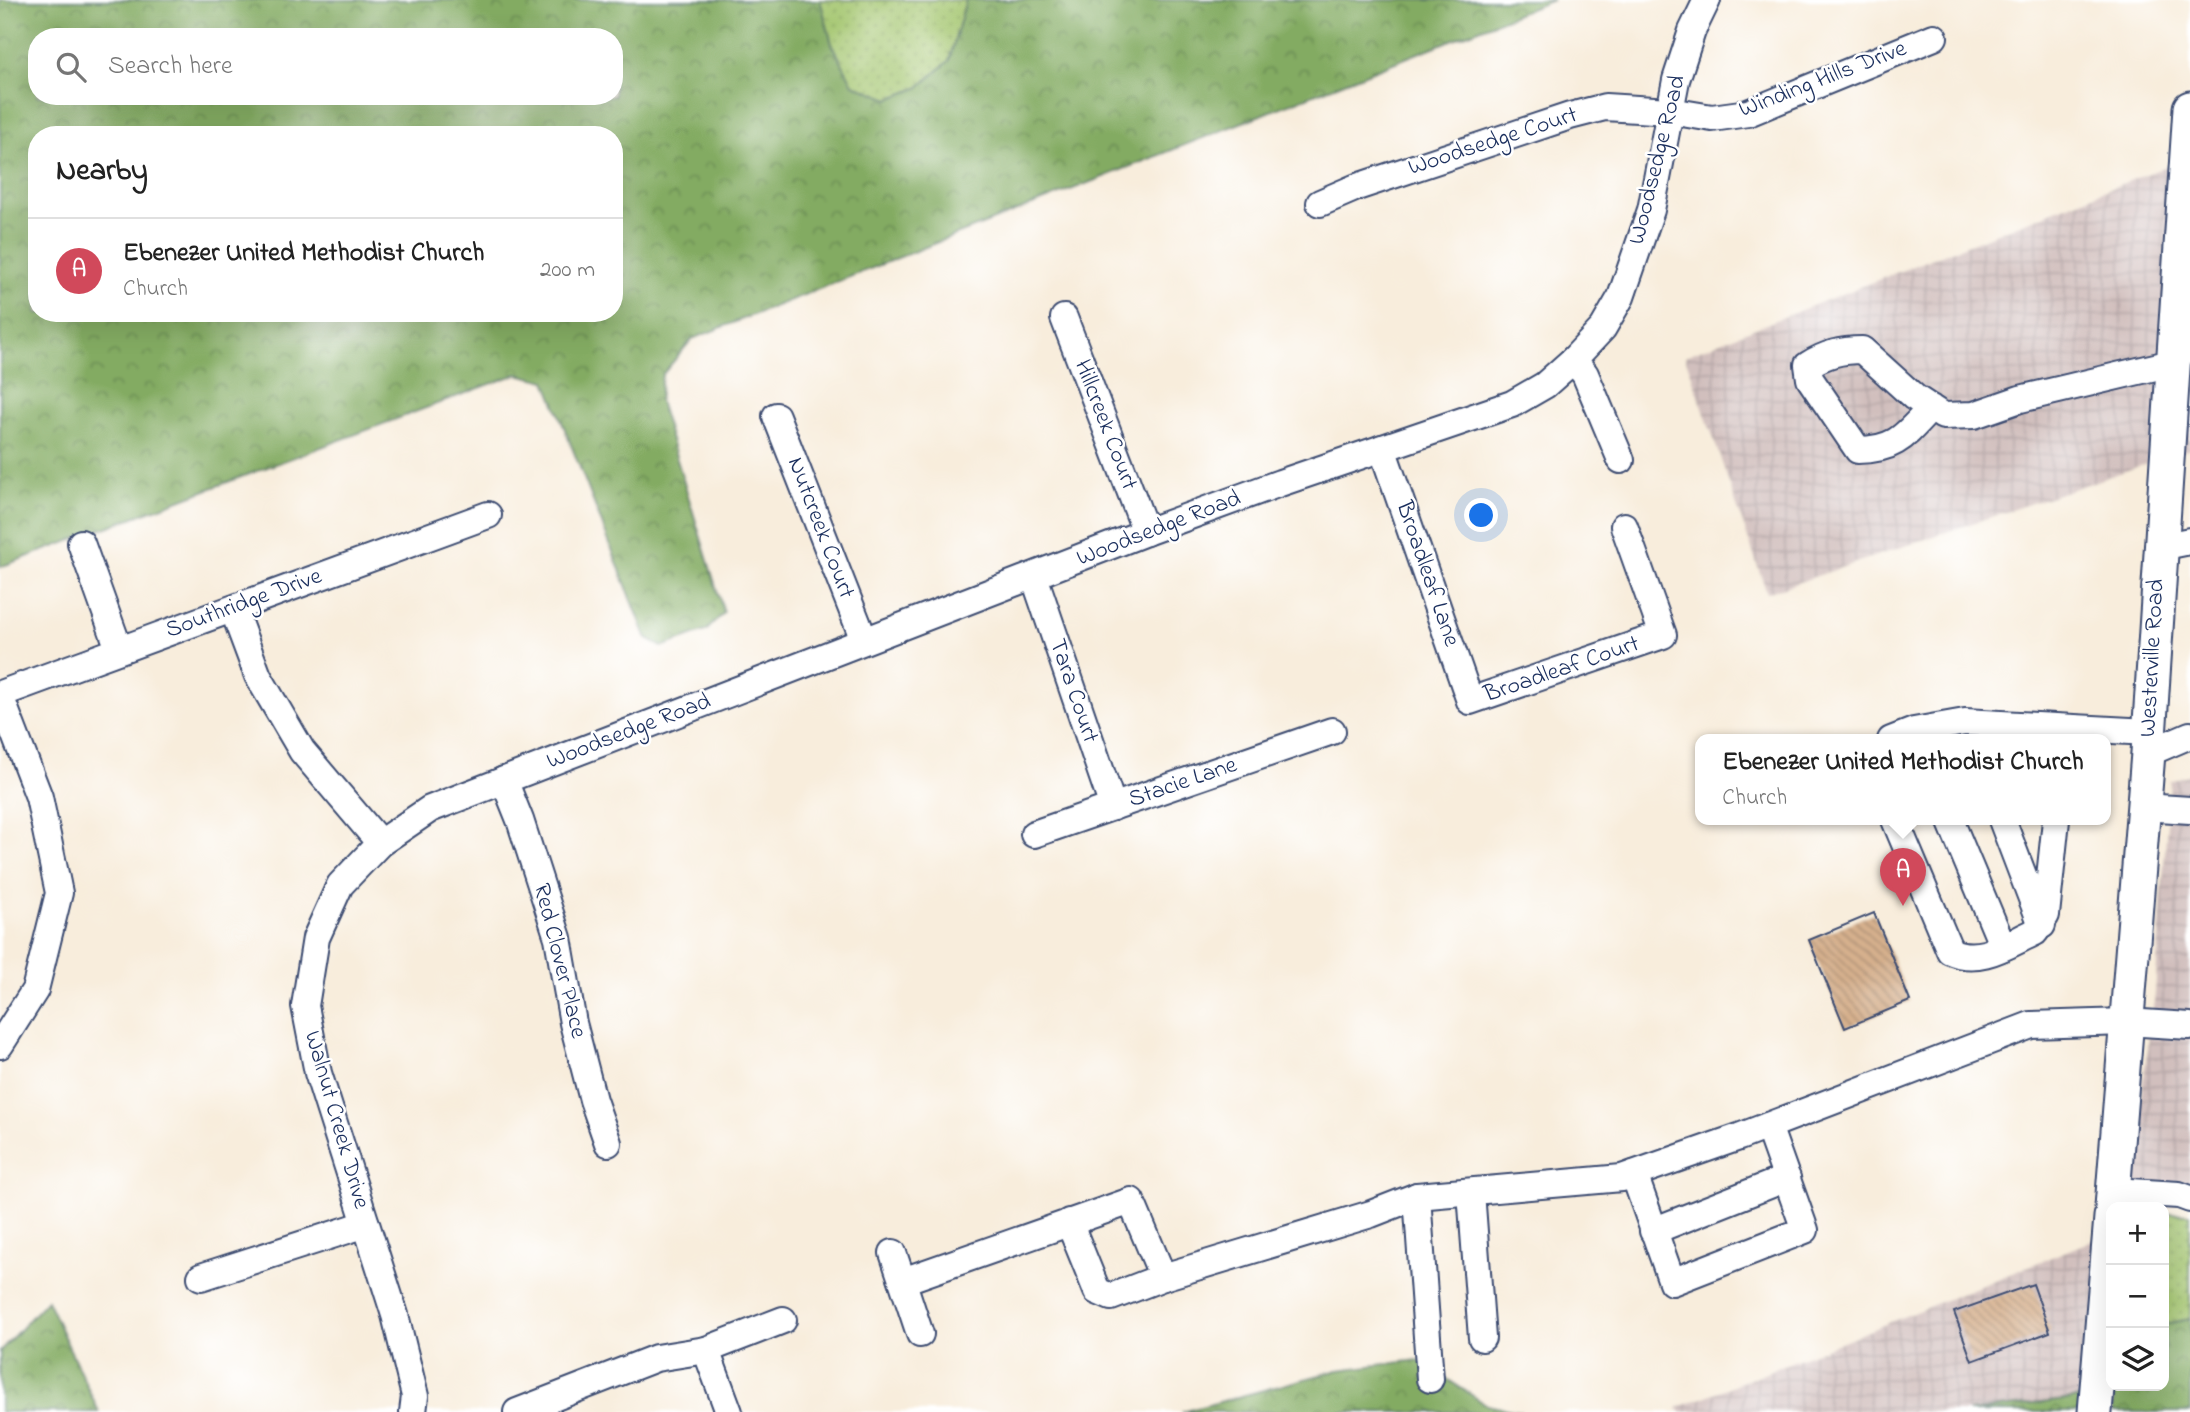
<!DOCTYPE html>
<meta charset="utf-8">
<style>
body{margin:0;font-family:"Indie Flower",sans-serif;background:#f2f2f2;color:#222}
.controls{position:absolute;right:21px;bottom:21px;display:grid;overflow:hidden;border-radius:14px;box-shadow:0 7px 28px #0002}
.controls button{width:63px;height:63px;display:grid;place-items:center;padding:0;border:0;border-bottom:2px solid #e0e0e0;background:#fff;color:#222;font:35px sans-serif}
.you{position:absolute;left:1482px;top:516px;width:24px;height:24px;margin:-18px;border:5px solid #fff;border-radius:50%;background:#1a73e8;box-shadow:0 0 0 10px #1a73e833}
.badge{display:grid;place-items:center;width:46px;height:46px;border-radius:50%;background:#d1495b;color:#fff;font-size:23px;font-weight:700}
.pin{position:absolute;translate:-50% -58px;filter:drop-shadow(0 2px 4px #0008)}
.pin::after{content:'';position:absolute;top:37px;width:24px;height:21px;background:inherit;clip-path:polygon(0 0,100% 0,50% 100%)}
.popup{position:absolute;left:1695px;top:734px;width:416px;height:91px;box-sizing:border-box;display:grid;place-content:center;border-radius:14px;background:#fff;filter:drop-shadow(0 2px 5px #0005);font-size:23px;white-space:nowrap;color:#767676}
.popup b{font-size:26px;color:#222}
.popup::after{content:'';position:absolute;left:50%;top:100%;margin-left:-14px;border:14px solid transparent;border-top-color:#fff}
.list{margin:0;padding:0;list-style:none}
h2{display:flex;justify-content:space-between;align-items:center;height:91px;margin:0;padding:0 28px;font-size:30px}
h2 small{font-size:23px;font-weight:400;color:#767676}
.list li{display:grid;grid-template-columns:46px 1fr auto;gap:21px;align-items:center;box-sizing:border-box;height:105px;padding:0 28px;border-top:2px solid #e0e0e0}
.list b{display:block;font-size:26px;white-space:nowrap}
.list p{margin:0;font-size:23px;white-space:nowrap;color:#767676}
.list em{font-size:23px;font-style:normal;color:#767676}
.icon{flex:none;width:38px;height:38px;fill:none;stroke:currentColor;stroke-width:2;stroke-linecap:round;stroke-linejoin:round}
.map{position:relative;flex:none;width:2190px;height:1412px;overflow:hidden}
.search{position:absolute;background:#fff;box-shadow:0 7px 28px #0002;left:28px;top:28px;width:595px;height:77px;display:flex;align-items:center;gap:18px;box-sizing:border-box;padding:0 24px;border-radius:28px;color:#767676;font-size:26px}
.panel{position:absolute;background:#fff;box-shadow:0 7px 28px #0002;left:28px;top:126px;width:595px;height:196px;border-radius:28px}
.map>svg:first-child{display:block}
</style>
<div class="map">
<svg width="2190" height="1412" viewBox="0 0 2190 1412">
<defs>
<pattern id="industrial-grid" width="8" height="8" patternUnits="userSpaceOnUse" patternTransform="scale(1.75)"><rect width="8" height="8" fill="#d1bfbd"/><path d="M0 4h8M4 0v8" fill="none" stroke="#b3a4a5"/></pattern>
<pattern id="grass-dots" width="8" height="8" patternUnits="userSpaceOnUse" patternTransform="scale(1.75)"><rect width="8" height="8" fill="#a4c670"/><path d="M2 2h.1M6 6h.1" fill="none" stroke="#8daa63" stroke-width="1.8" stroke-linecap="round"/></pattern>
<pattern id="forest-crowns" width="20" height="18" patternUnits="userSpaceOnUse" patternTransform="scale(1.75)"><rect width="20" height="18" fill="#83ab62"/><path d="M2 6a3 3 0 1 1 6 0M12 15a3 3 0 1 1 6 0" fill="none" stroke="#6a8c54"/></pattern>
<pattern id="building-back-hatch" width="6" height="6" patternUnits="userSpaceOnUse" patternTransform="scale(1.75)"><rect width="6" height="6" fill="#d6b08d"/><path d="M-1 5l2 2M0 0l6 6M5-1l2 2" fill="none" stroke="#ad9076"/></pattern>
</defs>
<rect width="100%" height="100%" fill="#fff"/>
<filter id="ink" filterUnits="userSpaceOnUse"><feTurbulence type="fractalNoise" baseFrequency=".0143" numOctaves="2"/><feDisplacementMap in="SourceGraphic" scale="14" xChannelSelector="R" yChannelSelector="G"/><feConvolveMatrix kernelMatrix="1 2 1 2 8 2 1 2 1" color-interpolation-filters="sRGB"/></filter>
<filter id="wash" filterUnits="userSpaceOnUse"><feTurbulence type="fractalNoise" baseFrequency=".00686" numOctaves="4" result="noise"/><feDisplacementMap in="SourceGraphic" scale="28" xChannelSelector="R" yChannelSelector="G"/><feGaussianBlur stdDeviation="1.57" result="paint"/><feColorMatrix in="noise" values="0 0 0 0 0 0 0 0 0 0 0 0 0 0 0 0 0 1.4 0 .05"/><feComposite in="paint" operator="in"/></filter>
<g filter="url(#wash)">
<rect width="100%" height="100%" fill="#f8eddc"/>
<!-- industrial -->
<g fill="url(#industrial-grid)">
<polygon points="2190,157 2190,449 1767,593 1685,356"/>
<polygon points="2190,774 2190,1184 2126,1207 2155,994 2170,781"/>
<polygon points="2111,1233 2111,1386 2114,1386 2114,1397 2081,1398 1968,1412 1681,1412 1677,1408"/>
</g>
<!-- grass -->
<g fill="url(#grass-dots)" stroke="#607a67" stroke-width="2">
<polygon points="820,0 966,0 949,61 918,88 889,99 853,85 832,44"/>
<polygon points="2164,1213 2190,1214 2190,1319 2164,1324"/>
</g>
<!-- forest -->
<g fill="url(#forest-crowns)" stroke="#4f6d60" stroke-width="2" fill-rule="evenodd">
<path d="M0,0H820L832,44L853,84L889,99L918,88L949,61L966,0H1553L692,339L662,375L659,401L724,613L706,631L662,647L647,639L546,381L517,374L0,567ZM37,37H614V96H37ZM37,135H614V313H37Z"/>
<polygon points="47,1300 99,1412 0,1412 0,1351"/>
<polygon points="2190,1319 2190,1412 2113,1412 2114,1386 2164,1386 2164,1324"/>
<polygon points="1418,1360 1487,1405 1521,1412 1182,1412 1338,1370"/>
<polygon points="2081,1398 2080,1412 1968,1412"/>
</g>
<g id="blocks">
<!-- building -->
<g fill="url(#building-back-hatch)">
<polygon points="1874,913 1910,1001 1845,1028 1809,940"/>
<polygon points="2033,1284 2050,1332 1972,1361 1954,1312"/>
</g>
</g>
</g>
<g filter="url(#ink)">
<use href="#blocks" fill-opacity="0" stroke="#3c4c71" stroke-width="2"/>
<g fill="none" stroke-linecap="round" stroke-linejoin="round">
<!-- minor casing -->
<g stroke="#3c4c71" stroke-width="30">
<g id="minor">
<polyline points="1320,203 1357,187 1570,116 1605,107 1670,111 1712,118 1748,113 1934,37"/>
<polyline points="1064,318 1146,532"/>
<polyline points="1573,360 1585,374 1621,460"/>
<path d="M1931,408C1906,434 1897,450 1858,450L1810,379L1808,365C1826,354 1840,350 1862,350L1914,397L1943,416L1974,415L2020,399L2172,363"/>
<polyline points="776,416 864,640"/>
<polyline points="1382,448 1470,701 1663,635 1624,526"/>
<polyline points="81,543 119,649"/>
<polyline points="2160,547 2190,541"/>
<polyline points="1034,576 1113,807"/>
<polyline points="233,609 258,676 302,751 380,843"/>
<polyline points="0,694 488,515"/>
<polyline points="0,696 39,797 59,893 35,990 0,1045"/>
<polyline points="1891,740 1914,731 1965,722 2149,732"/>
<polyline points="2148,753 2190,735"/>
<polyline points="504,780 520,820 558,938 573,1023 593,1100 608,1143"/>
<polyline points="2143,807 2190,810"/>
<path d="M1895,820L1950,951C1980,965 2008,944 2035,932L2046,915L2056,820"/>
<polyline points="1950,820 2003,947"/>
<polyline points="2002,820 2042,925"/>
<polyline points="1034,834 1332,731"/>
<polyline points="1634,1174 1672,1282 1805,1230 1768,1126"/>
<polyline points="2113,1191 2179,1195 2190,1199"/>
<polyline points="1471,1192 1482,1338"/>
<polyline points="1417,1196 1430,1379"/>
<polyline points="1069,1222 1097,1291 1111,1297 1163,1277"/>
<polyline points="1653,1231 1787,1178"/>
<polyline points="893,1253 920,1334"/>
<polyline points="201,1277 366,1224"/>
<polyline points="903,1281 1131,1201 1163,1277 1371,1214 1417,1196 1622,1178 1739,1137 2031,1025 2126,1022 2190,1026"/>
<polyline points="706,1350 729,1412"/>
<polyline points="413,1412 415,1396 395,1315 318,1073 305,1006 316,938 340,885 380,843 430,809 1146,532 1280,483 1512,404 1545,385 1573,360 1603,328 1621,297 1651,210 1676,80 1692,31 1707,0"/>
<polyline points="517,1412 656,1358 706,1350 783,1320"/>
</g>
</g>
<!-- major casing -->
<g stroke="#3c4c71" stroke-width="37">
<g id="major">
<polyline points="2112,1207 2148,753 2190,108"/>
<polyline points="2095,1412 2111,1217"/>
</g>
</g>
<!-- minor -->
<use href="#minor" stroke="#fff" stroke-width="26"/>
<!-- major -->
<use href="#major" stroke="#fff" stroke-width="33"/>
</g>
</g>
<g text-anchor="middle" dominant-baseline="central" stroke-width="5" stroke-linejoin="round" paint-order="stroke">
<!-- street labels -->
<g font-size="24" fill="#1b2f5e" stroke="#fff">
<text transform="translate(1823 80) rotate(-21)">Winding Hills Drive</text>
<text transform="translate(1493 142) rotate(-18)">Woodsedge Court</text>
<text transform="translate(1658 160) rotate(-76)">Woodsedge Road</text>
<text transform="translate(1105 425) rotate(69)">Hillcreek Court</text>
<text transform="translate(820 528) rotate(69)">Nutcreek Court</text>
<text transform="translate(1159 529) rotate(-21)">Woodsedge Road</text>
<text transform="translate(1427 574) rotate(71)">Broadleaf Lane</text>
<text transform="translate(244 604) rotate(-20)">Southridge Drive</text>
<text transform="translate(2153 658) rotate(-87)">Westerville Road</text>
<text transform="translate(1562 670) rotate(-19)">Broadleaf Court</text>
<text transform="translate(1073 691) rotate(71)">Tara Court</text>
<text transform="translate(629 732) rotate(-21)">Woodsedge Road</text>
<text transform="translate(1183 783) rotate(-19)">Stacie Lane</text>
<text transform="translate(559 961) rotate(76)">Red Clover Place</text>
<text transform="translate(336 1120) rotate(74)">Walnut Creek Drive</text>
</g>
</g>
</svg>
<div class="controls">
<button>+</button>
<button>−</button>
<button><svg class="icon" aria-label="layers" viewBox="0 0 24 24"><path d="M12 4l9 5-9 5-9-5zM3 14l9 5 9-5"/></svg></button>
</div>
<div class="you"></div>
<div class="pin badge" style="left:1903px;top:906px">A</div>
<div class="popup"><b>Ebenezer United Methodist Church</b>Church</div>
<div class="search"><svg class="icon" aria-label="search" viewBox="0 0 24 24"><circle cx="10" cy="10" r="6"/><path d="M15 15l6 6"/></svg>Search here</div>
<section class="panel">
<h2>Nearby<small></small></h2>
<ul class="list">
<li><span class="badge">A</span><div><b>Ebenezer United Methodist Church</b><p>Church</p></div><em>200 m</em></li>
</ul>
</section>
</div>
